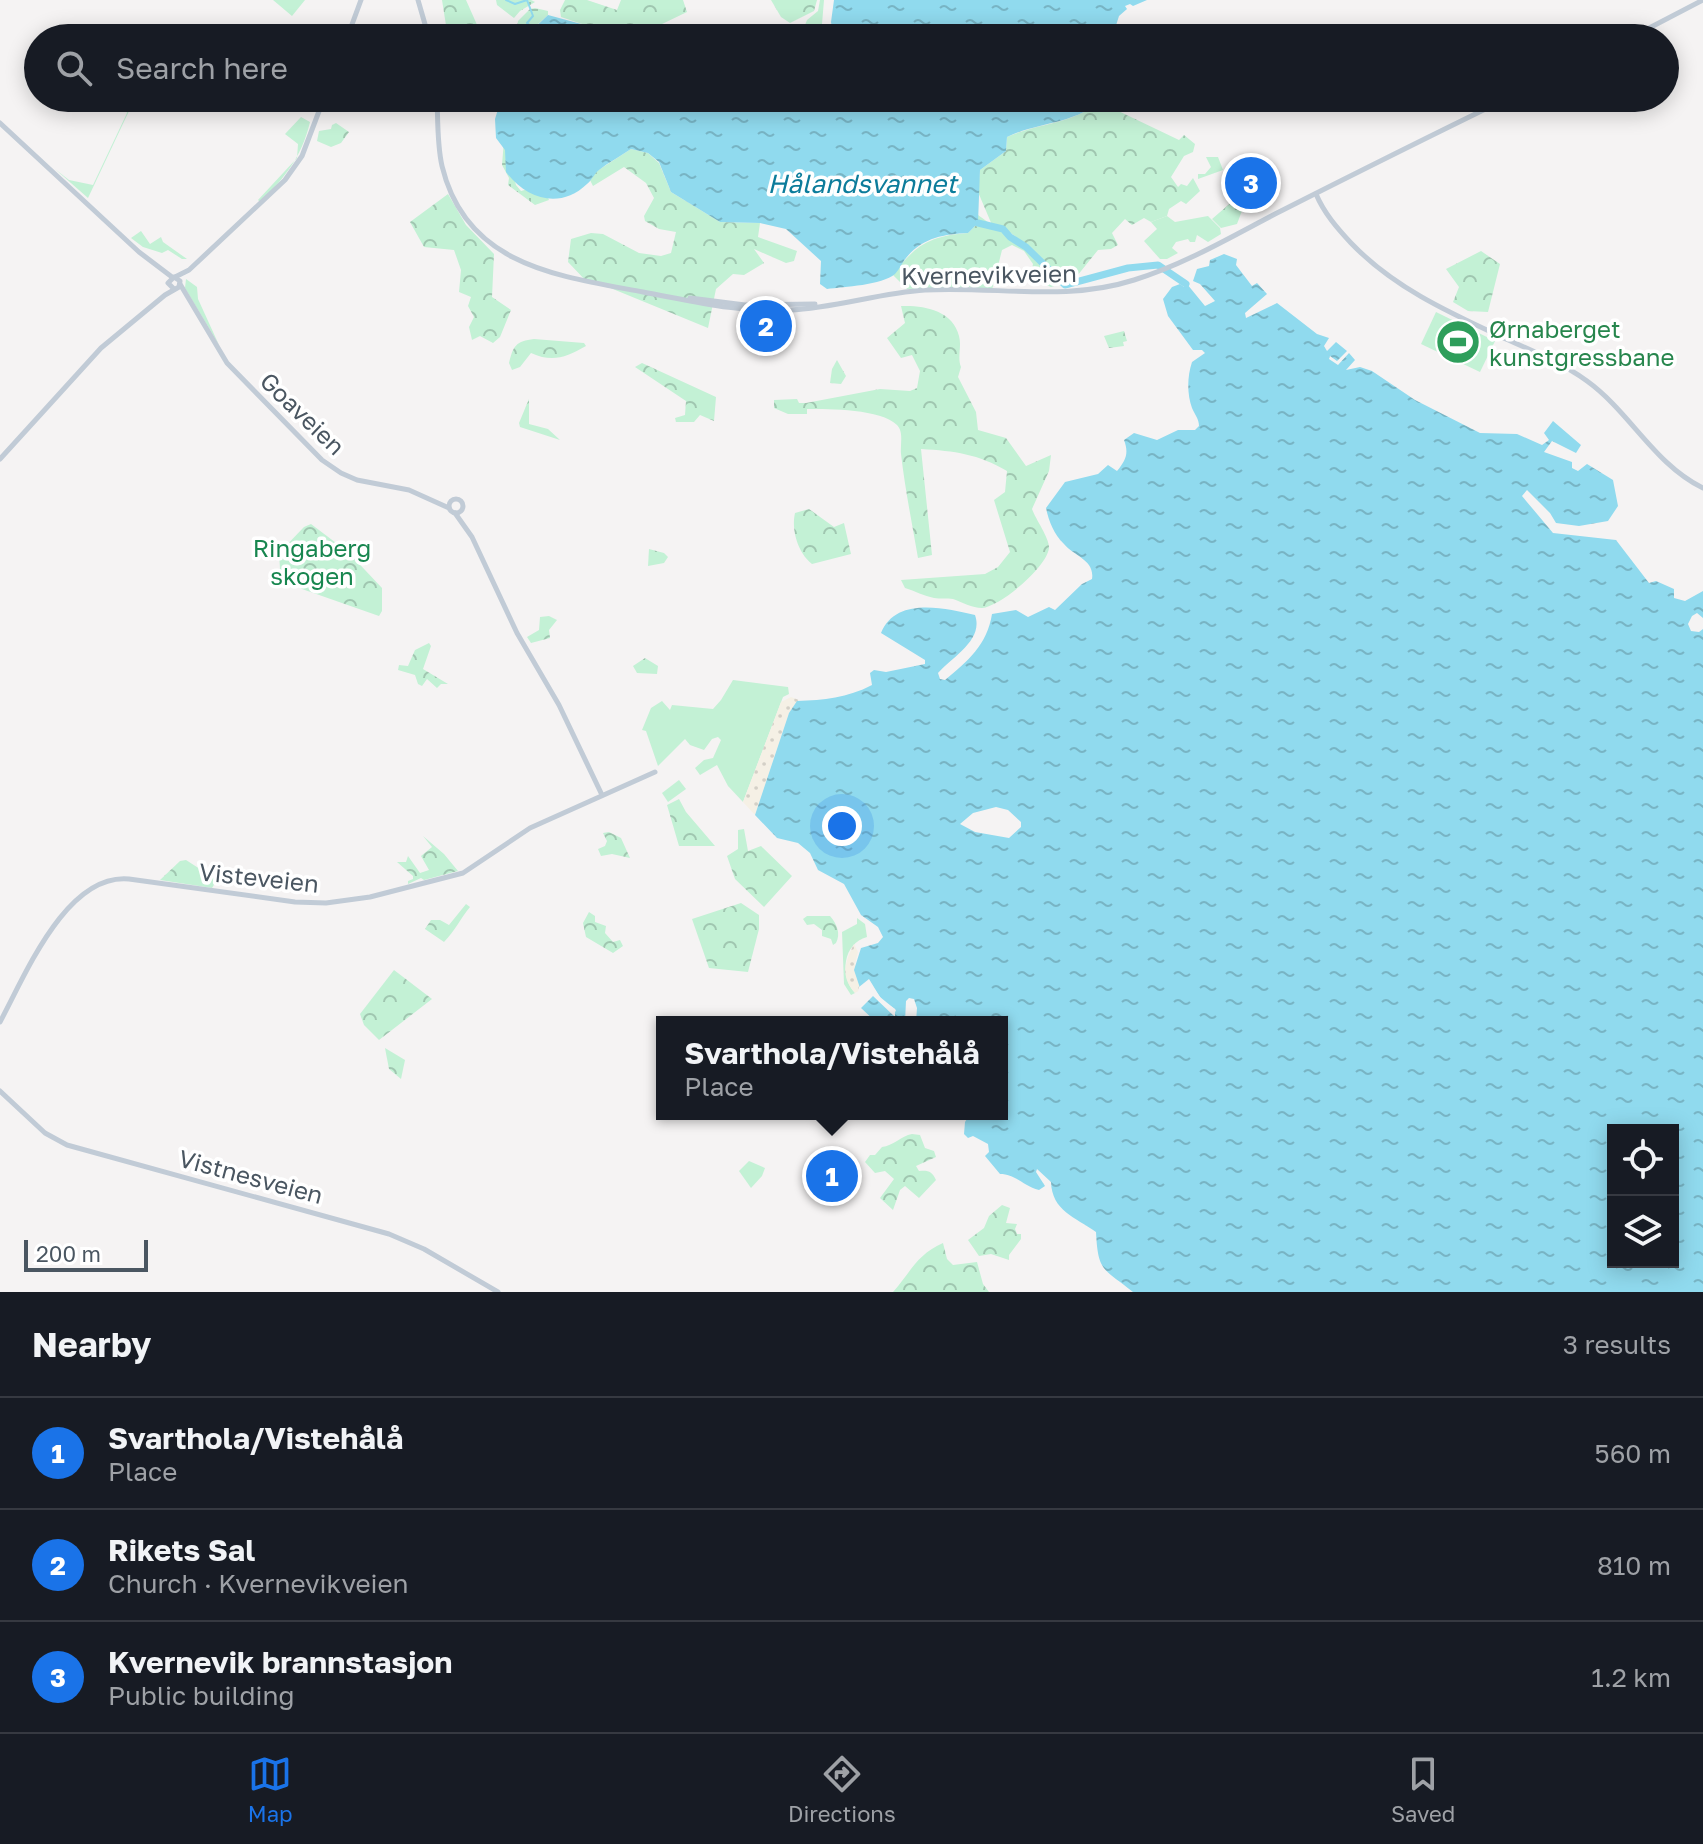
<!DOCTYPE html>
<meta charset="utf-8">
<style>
body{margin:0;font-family:"Golos Text",sans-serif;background:#242831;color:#f1f3f6}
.controls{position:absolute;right:24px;bottom:24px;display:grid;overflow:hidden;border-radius:0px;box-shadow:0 4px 20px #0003}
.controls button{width:72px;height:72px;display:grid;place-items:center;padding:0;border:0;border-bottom:2px solid #363941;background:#171b24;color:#f1f3f6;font:40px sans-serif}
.scale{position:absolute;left:24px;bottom:20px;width:124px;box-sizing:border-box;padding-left:8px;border:4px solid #4a5661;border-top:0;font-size:22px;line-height:28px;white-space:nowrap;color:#4a5661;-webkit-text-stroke:6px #fff;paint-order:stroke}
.you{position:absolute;left:842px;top:826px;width:28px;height:28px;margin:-20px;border:6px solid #fff;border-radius:50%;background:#1a73e8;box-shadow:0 0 0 12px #1a73e833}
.badge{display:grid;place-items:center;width:52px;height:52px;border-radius:50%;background:#1a73e8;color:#fff;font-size:26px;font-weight:700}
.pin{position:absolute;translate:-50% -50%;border:4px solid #fff;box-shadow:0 2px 8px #0006}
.popup{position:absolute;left:656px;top:1016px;width:352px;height:104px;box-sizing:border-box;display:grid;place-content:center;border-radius:0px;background:#171b24;filter:drop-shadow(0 2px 6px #0005);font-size:26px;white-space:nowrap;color:#9ea1a6}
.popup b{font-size:30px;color:#f1f3f6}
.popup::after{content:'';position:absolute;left:50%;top:100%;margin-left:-16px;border:16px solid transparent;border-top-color:#171b24}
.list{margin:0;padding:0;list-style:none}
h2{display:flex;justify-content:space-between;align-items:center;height:104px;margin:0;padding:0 32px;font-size:34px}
h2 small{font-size:26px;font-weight:400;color:#9ea1a6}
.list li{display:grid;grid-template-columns:52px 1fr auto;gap:24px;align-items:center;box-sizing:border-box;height:112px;padding:0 32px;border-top:2px solid #363941}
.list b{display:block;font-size:30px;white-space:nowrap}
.list p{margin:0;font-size:26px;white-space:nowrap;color:#9ea1a6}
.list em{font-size:26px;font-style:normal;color:#9ea1a6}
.icon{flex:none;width:44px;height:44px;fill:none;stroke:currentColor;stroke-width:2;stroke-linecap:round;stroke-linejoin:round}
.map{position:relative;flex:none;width:1703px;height:1292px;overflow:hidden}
.search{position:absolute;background:#171b24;box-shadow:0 4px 20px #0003;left:24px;right:24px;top:24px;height:88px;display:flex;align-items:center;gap:20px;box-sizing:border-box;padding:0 28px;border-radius:44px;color:#9ea1a6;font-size:30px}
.sheet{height:440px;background:#171b24}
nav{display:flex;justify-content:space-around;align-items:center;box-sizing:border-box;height:112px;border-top:2px solid #363941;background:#171b24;font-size:22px;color:#9ea1a6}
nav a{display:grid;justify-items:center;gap:4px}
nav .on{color:#1a73e8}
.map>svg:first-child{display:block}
</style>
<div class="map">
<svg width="1703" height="1292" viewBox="0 0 1703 1292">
<defs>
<pattern id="forest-crowns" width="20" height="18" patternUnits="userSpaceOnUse" patternTransform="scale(2)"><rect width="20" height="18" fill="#c3f1d5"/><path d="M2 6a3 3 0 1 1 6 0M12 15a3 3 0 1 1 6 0" fill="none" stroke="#a0c6b0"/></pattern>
<pattern id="wetland-marsh" width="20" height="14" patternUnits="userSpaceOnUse" patternTransform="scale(2)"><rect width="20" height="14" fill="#c3f1d5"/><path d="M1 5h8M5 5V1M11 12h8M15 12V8" fill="none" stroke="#a0c6b0"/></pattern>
<pattern id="sand-dots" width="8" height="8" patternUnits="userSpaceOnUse" patternTransform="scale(2)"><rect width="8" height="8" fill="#f5f0e5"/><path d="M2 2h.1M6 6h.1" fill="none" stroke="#d4d0c7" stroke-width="1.8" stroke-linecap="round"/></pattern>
<pattern id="water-ripples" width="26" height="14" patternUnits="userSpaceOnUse" patternTransform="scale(2)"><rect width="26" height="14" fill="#90daee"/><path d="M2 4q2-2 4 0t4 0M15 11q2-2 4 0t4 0" fill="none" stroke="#78b4c4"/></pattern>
</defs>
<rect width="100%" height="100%" fill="#f5f3f3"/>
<!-- grass -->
<g fill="#c3f1d5">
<polygon points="273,0 305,0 292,16"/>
<polygon points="820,0 824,0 822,24 825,38 800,38 807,20 818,11"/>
<polygon points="92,98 129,111 88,198 55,169 69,180 93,185 127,113 126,110"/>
<path d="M301,117L310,122C302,156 285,178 260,202L258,200L297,158L298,144L285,134Z"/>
<polygon points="1167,216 1175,222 1208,216 1220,228 1221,234 1208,242 1197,235 1195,242 1190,242 1188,239 1176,242 1172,248 1178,253 1167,259 1160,259 1144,241 1157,229 1151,222"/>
<polygon points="141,231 150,244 161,237 163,242 187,259 182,259 168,250 162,253 143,247 131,238"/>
<polygon points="186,279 197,287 198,299 219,345 185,288"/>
<polygon points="1436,312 1495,341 1480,372 1421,344"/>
<polygon points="733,680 788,687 789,694 783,697 743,802 728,786 717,765 700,775 695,768 704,760 713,758 721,740 718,737 712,739 704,750 690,745 685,739 658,766 646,731 642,730 651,708 662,701 670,710 672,705 713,709 721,700"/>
<polygon points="679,780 686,789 668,802 662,793"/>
<path d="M857,918L865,924L867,937C843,943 839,976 855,993L851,995L844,984L842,932L857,924Z"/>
<polygon points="749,1161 765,1168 762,1176 751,1188 739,1171"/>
</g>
<!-- forest -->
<g fill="url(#forest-crowns)">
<polygon points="442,0 466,0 482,36 489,38 448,38"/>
<polygon points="565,0 587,0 617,10 621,0 683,0 687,12 660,25 660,37 585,25 561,17 560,10"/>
<polygon points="771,0 817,0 814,11 790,23 781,17"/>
<path d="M1103,98H1112L1110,107L1179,140L1184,135L1195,144L1193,152L1184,156L1171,177L1178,187L1181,184L1187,186L1193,178L1200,191L1186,204L1181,201L1169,209L1167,216L1151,222L1144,218L1132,225L1125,219L1112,233L1118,245L1111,249L1098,250L1073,281H1061C1045,265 1016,230 994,225L1025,248L1061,284L1051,287L1030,278L1033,264L1024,251L1012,245L1002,250L992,290L973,287L907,289L893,275C916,244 930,236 968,233L978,223V215L992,225L978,192L980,170L1006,151L1007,137C1040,122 1076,125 1103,98Z"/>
<polygon points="336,123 349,132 341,143 331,147 317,141 319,131 331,129 332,125"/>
<polygon points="631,149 648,153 659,163 671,192 720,222 760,223 758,237 797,251 794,261 786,263 754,249 764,263 744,275 733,274 716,289 708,328 608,287 588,283 568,262 571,239 591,233 603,234 639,253 661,256 671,253 676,232 659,229 645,221 644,216 654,198 646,183 624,167 593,186 590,180 597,171"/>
<polygon points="1206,157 1218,157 1223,170 1198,179 1198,174 1205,174 1211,167"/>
<polygon points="448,194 466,225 494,254 492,297 511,310 500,337 493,343 480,336 472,340 469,327 474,317 468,306 471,297 459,292 461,270 454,250 424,247 410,222"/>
<polygon points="1234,200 1248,201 1250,204 1243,208 1237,224 1221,228 1212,219"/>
<polygon points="1481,251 1500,264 1488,312 1468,311 1453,302 1459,287 1446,269"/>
<path d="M901,306C923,305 953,310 959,336C962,347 957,357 961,367L958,377L976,412L978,430L1006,438L1026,466L1051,455L1049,471L1032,509C1036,520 1050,539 1049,548C1047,567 1001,606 982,608C972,608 962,602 953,599C947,598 940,599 934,598C924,596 915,591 905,588L901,580L985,574L998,567L1010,552L994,500L1005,492L1007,471C978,454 955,451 921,449L932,555L918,558C912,523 905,489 901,454C900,445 904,432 897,425C881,409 830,409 807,409V414H788L774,408V400L797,399L799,403H806L880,389L910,391L917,388L920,371L912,355L901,358L887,338L905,323Z"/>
<polygon points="1124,331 1127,341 1123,342 1124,346 1109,348 1104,336"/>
<path d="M534,339L584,343L586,346C566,357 553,363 531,353L520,367L512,370L509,363C513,346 516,341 534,339Z"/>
<polygon points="837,360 846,376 841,384 830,383 832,369"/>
<polygon points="642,363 716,397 714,421 700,415 694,422 676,422 675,418 685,415 686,401 635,367"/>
<polygon points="529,399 529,424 548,429 560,440 520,427 519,423"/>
<path d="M809,509L834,527L844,523L851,554L812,564C798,553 791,530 795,513Z"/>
<polygon points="311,524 348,552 382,588 382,611 379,616 302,589 280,569 279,553 304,527"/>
<polygon points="649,549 664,553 668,557 664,563 648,566"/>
<polygon points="549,616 557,620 549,630 550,638 531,643 527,637 539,630 540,617"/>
<polygon points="429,643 431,646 423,669 448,684 441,684 437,688 427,679 422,686 418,684 415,675 398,670 399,665 408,666 415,650"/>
<polygon points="645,658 658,666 657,674 637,673 633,666"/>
<polygon points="679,799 686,812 715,846 679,846 667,805"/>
<polygon points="744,829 748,851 761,846 792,876 764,907 735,879 727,856 738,849 738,830"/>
<polygon points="609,832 621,838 630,858 612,854 601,856 598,849 605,846 607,841 603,833"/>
<polygon points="423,836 444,854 458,871 424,880 421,878 408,884 408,881 413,879 413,876 397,862 406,862 408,856 420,873 429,870 421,856 432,847"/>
<polygon points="186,860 217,880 212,888 160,880 180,861"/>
<polygon points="741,903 759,915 759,929 748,972 709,968 692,919"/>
<path d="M466,904L470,907C460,919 455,931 444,942L425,929L431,920H440L449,925Z"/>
<polygon points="589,912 595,916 595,922 606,926 605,933 613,942 620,940 623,946 613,953 586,937 583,923"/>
<path d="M807,916H830C837,924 841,934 836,943L833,945L831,939L822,936V930L814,924L807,925L803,919Z"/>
<polygon points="394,970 432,999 379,1040 364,1025 360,1014"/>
<polygon points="385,1048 405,1060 401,1079 389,1069"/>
<path d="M912,1134L920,1135L925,1148L934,1151L936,1157L916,1166L919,1171C928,1170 932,1171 936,1180L919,1198L905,1186L900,1190L893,1210L880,1198L894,1179L885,1171L875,1173L865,1162L870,1155H875L882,1147C893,1146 901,1136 912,1134Z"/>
<polygon points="1002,1205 1010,1208 1006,1223 1017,1224 1015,1229 1017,1234 1021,1234 1021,1239 1009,1255 1009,1260 991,1254 979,1256 968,1240 984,1228 989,1216"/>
<path d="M943,1243L947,1259L953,1265L977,1262L983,1284L989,1292H893C911,1272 916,1255 943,1243Z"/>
</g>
<!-- wetland -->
<g fill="url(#wetland-marsh)">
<polygon points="496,0 531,0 535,2 520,11 514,18 497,5"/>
<polygon points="535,8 548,11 548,15 526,35 517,28 518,21 530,9"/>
<polygon points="504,140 516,185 521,191 528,189 546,193 549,200 535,205 508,185 509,178 502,165"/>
</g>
<!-- sand -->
<g fill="url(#sand-dots)">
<polygon points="791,697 799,700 789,713 755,815 743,802 781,702"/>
<path d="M854,944L858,952L855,964L862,989L855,993C840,976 845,962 854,944Z"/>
</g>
<!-- water -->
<g fill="url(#water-ripples)" fill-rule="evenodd">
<polygon points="834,0 1147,0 1133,6 1130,4 1125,6 1127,9 1119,16 1112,38 834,38 831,22"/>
<polygon points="548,15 585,25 670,38 524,38"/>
<polygon points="731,26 765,38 707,38"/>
<path d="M507,98H1103C1076,125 1040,121 1007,137L1006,151L980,170L978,223L968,233C944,234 922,238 906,258C902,263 899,270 895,274C882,285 844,287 827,289L820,284L821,261L786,229L760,223L720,222L671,192L659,162L648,153L631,149C621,156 609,162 599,170C594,174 592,180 587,184C560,210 526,199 506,172L505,150L496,138L495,119L499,106Z"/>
<path d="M1224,254L1237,259L1236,265L1252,286L1257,283L1267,294L1245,313L1246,318L1277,303L1317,334L1329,338L1324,346L1327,351L1336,342L1347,351L1337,361L1330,356L1329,359L1338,365L1349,353L1355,360L1346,370L1360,367L1372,371L1415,400L1480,433L1517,434L1542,445L1549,440L1544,433L1553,421L1581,445L1576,453L1552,441L1544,452L1572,462V468L1578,471L1587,464L1613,480L1618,506L1608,521L1579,526L1556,523L1550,513L1527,490L1522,496L1553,533L1616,540L1649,583L1656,581L1674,589V598L1685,601L1703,591V618L1697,613L1692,616L1688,624L1691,631L1699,632L1703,629V1292H1133C1103,1268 1098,1272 1096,1232C1075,1217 1052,1211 1051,1182L1037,1169L1036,1172L1045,1186L1039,1190C1023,1186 1016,1174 1000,1174L985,1156L989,1152L988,1144L973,1136L968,1138L964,1134L965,1122L970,1114H1002V1022H916L917,1008L914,999L909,998L906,1001L905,1022H876L861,1008L873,996L895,1017V1009L883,1001L870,983L860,988L854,970L861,948L878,943L883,937L878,927L861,915L844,884L818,870L810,853L798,843L777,838L755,815L789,713L797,701C824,700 847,698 872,685L870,673L874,670L886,672L925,664V660L881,633C896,596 945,608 975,615C984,640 952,657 938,673L940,679L945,680C968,661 987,645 992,614L1016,610L1028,617L1049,607L1055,610L1082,584L1092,579C1095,560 1074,556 1064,544C1054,534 1049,522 1046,508L1065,482L1098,474L1108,465L1117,471C1126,460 1129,453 1124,440L1134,433L1157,440L1178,430H1195L1199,426C1199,419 1195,415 1192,408C1187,394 1187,377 1192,362L1205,353L1202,350H1193L1168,316L1163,299L1172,287L1180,284L1184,287L1187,284L1205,306L1215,301L1200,284L1193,281L1197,269L1209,266L1210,260ZM996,807L1008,810L1021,822V827L1009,838L975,832L960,824L973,813ZM1613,1130H1673V1262H1613Z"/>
</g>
<!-- pier -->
<polygon fill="#f5f3f3" points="869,979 880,997 896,1010 894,1015 872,994 864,1000 872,992 869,988 863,992 858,992 859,987"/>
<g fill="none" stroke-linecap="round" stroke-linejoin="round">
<!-- stream -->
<polyline stroke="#90daee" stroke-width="2" points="506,0 515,4 527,0 533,16 527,23 535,29"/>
<!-- river -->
<polyline stroke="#90daee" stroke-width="7" points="978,223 1003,229 1010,237 1026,247 1065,285 1128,268 1158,265 1186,284"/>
<!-- secondary -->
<g stroke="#c1cbd6" stroke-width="5">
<polyline points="418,0 429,38"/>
<polyline points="347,38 361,0"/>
<polyline points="1630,38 1703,0"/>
<path d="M437,98C438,121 437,144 442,166C466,266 558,276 643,292C692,301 739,313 790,310C835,308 879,293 925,290C996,286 1065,302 1134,280C1183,265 1229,238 1275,214C1352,175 1430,136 1508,98"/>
<polyline points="0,123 139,252 172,277"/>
<path d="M1316,194C1324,213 1337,228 1351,243C1394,288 1450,313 1506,339C1533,351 1562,363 1587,381C1630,412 1654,464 1703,488"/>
<polyline points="175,277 189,270 285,180 302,156 324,98"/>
<polyline points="180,284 227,363 322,460 341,473 357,480 409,490 449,508"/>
<polyline points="690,298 745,305 815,304"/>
<polyline points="0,459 101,348 165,295 179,287 180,281 174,277 168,283 174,289"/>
<circle cx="456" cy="506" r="7"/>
<polyline points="455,513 472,537 517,633 559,705 602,795"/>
<path d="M0,1022C25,976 66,873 129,879L295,902L326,903L370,897L463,873L530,828L655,772"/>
<polyline points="0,1091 45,1133 67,1145 389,1234 424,1249 498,1292"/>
</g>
</g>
<!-- icons -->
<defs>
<g id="stadium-disc" transform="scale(2.3)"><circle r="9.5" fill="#2e9e5b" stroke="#fff"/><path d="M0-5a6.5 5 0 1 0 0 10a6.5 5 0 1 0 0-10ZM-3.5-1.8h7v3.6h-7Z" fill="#fff"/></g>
</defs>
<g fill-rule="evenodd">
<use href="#stadium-disc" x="1458" y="342"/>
</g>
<g text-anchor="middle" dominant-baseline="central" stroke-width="7" stroke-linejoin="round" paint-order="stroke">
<!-- street labels -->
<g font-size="24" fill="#4a5661" stroke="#fff">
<text transform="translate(989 274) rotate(-1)">Kvernevikveien</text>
<text transform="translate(303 413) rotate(44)">Goaveien</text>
<text transform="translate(259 877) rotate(6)">Visteveien</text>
<text transform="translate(251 1176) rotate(15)">Vistnesveien</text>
</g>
<!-- leisure labels -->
<g font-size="24" fill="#27864d" stroke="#fff" text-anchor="start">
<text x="1489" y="328">Ørnaberget<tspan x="1489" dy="28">kunstgressbane</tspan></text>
</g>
<!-- park labels -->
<g font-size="24" fill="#17864f" stroke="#fff">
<text x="312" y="547">Ringaberg<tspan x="312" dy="28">skogen</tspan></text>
</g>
<!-- water labels -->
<g font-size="26" font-style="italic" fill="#0c7c9b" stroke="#fff">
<text x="862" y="183">Hålandsvannet</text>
</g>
</g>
</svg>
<div class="controls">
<button><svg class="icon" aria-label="locate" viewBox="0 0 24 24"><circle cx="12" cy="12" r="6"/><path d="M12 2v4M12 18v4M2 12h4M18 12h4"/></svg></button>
<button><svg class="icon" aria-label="layers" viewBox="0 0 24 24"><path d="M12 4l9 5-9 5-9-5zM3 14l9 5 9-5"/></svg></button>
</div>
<div class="scale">200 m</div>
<div class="you"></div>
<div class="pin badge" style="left:832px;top:1176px">1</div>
<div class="popup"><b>Svarthola/Vistehålå</b>Place</div>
<div class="pin badge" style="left:766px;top:326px">2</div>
<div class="pin badge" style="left:1251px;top:183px">3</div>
<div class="search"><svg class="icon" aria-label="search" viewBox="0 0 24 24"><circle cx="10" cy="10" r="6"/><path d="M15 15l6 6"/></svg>Search here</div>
</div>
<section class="sheet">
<h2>Nearby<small>3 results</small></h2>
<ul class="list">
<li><span class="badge">1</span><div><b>Svarthola/Vistehålå</b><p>Place</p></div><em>560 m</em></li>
<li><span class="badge">2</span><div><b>Rikets Sal</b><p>Church · Kvernevikveien</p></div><em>810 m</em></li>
<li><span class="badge">3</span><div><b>Kvernevik brannstasjon</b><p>Public building</p></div><em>1.2 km</em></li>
</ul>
</section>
<nav>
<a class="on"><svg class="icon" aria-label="map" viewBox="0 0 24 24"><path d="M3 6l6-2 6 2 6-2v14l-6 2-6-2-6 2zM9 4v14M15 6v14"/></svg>Map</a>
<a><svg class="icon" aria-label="directions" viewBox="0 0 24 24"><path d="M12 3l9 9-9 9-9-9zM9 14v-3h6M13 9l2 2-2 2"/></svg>Directions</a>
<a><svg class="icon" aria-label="saved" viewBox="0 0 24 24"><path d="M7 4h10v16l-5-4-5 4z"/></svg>Saved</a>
</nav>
